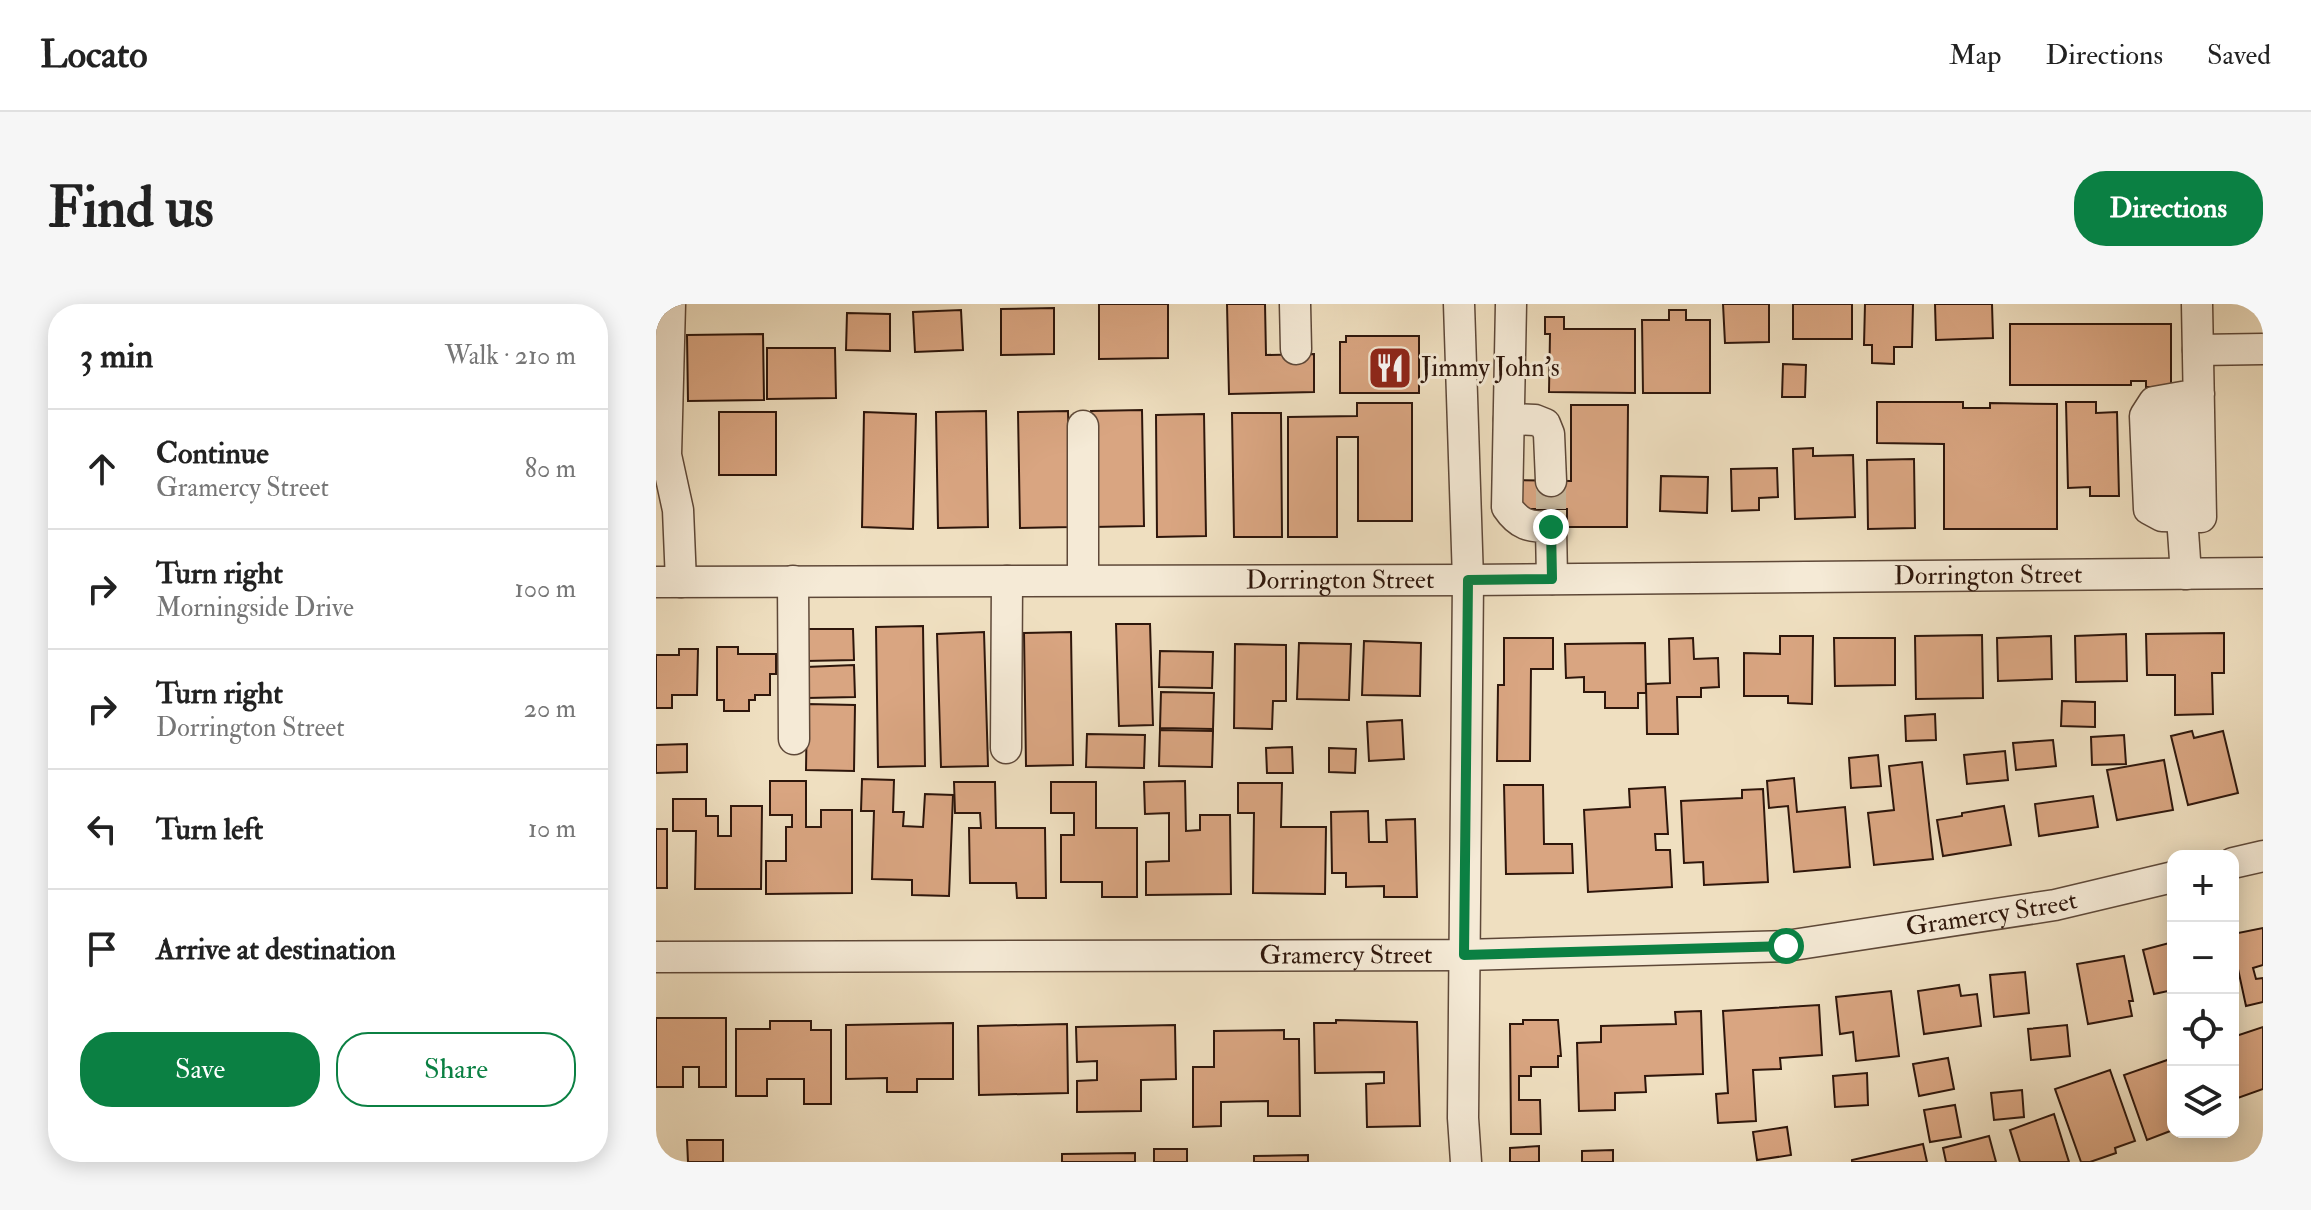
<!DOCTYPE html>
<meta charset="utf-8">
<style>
body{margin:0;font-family:"IM FELL Double Pica",serif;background:#f6f6f6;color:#222}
.controls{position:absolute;right:24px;bottom:24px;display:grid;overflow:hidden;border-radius:16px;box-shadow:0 4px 20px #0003}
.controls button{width:72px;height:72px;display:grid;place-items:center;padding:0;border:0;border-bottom:2px solid #e0e0e0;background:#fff;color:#222;font:40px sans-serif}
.stop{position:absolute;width:24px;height:24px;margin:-18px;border:6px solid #0b8043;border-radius:50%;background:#fff}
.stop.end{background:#0b8043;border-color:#fff;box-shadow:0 2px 8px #0008}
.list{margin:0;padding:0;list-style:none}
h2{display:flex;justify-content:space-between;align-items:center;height:104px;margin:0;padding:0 32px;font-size:34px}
h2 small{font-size:26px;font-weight:400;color:#767676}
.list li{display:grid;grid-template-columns:52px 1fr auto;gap:24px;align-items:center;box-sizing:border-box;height:120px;padding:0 32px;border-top:2px solid #e0e0e0}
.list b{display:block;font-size:30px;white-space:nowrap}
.list p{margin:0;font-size:26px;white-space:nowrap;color:#767676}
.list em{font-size:26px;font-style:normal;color:#767676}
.actions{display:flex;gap:16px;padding:24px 32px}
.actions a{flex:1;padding:18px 0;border:2px solid #0b8043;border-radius:32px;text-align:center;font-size:28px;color:#0b8043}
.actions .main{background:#0b8043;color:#fff}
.icon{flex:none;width:44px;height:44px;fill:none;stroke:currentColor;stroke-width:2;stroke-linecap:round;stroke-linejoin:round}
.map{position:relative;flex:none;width:1607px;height:858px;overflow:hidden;border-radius:32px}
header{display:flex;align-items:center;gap:48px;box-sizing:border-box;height:112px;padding:0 40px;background:#fff;border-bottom:2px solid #e0e0e0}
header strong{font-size:38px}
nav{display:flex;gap:44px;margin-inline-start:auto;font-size:28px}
.intro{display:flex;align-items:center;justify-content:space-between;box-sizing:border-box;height:192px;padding:0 48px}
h1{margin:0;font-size:56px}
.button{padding:20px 36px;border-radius:32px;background:#0b8043;color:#fff;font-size:28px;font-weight:700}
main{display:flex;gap:48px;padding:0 48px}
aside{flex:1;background:#fff;border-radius:32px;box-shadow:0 4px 20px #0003}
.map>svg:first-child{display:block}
</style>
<header>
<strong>Locato</strong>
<nav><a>Map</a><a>Directions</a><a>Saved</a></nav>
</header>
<div class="intro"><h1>Find us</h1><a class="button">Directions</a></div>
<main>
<aside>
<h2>3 min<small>Walk · 210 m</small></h2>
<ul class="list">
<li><svg class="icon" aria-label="ahead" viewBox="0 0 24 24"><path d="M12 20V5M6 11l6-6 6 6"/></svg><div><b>Continue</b><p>Gramercy Street</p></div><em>80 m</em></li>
<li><svg class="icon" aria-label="right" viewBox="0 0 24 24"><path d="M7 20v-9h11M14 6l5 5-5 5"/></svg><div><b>Turn right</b><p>Morningside Drive</p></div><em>100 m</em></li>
<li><svg class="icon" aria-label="right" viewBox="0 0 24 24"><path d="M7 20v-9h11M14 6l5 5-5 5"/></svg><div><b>Turn right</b><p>Dorrington Street</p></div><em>20 m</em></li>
<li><svg class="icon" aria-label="left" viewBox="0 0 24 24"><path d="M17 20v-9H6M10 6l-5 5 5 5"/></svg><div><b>Turn left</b></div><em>10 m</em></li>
<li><svg class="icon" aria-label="arrive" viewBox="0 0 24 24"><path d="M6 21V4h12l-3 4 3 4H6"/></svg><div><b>Arrive at destination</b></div></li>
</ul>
<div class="actions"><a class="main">Save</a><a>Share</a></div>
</aside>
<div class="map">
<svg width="1607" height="858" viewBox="0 0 1607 858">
<rect width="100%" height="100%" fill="#efdfc0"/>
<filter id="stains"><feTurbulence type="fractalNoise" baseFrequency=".0025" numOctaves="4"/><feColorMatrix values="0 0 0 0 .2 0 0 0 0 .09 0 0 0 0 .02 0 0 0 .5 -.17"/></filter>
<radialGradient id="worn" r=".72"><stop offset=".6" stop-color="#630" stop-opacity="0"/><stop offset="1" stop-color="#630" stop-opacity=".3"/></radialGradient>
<!-- building -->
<g fill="#d9a581" stroke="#2e160b" stroke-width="2">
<polygon points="443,0 512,0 512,54 443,55"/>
<polygon points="571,0 609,0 610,51 658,50 658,88 573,90"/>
<polygon points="1067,0 1113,0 1113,38 1069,39"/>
<rect x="1137" y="0" width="59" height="35"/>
<polygon points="1209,0 1257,0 1256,43 1238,43 1238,60 1216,59 1216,41 1208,41"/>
<polygon points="1279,0 1336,0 1337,34 1280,36"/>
<polygon points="398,4 398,50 345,51 345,5"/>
<polygon points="305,6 307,46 259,48 257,8"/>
<polygon points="1013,6 1030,6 1030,16 1054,16 1054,89 987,89 986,16 1013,16"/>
<polygon points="191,9 234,10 234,47 190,46"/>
<polygon points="889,13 908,13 908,25 979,25 979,89 893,88 894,30 889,30"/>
<polygon points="1354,20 1515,20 1515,83 1490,83 1490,77 1475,77 1475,81 1354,81"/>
<polygon points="107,30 108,96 32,97 31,31"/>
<polygon points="690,32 763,32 763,89 684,89 684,38 690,38"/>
<polygon points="111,44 179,44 180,94 111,95"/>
<polygon points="1127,60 1150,61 1149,93 1126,93"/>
<polygon points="1221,98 1307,98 1307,104 1334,104 1334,99 1401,100 1401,225 1288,225 1288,140 1221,139"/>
<polygon points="1410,98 1440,98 1440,109 1461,108 1463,192 1434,192 1434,183 1412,184"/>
<polygon points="701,99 756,99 756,217 702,217 702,133 681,133 681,233 632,233 632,113 701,112"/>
<polygon points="915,101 972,101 971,223 911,223 911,205 855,205 855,176 915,177"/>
<polygon points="486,106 488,222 437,223 435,107"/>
<polygon points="330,107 332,223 282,224 280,108"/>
<polygon points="412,107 415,223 364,224 362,108"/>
<rect x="63" y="108" width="57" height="63"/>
<polygon points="208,108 260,110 257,225 206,223"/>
<polygon points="576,109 625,109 626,233 578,233"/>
<polygon points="548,110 550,232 501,233 500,111"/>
<polygon points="1157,144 1157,152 1197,151 1199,213 1139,215 1137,145"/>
<polygon points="1258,155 1259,224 1212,225 1211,156"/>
<polygon points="1121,164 1122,193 1103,194 1103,206 1076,207 1075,165"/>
<polygon points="1005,172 1052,173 1051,209 1004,207"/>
<polygon points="460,320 494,320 497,421 463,422"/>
<polygon points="267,322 269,462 222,463 220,323"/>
<polygon points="149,325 197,325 198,356 150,357"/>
<polygon points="328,328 332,462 285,463 281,330"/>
<polygon points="415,328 417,461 370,462 368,329"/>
<polygon points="1568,329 1568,369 1556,369 1557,410 1519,411 1519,371 1491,371 1490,330"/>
<polygon points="1470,330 1471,377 1420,378 1419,332"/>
<polygon points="1326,331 1327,394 1260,395 1259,332"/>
<polygon points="1124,332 1157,332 1156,400 1132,399 1132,392 1088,392 1088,349 1124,350"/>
<polygon points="1395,332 1396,375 1342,377 1341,334"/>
<polygon points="848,334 897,334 897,365 875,365 874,457 841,457 842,381 848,381"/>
<polygon points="1037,334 1038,355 1062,354 1063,383 1045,384 1045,393 1021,393 1022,430 991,430 990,380 1014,379 1013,335"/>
<polygon points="1178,334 1239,334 1239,381 1179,382"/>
<polygon points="708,337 765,339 764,392 706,391"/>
<polygon points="643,339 695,340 693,396 641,395"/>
<polygon points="989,339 990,389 982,389 982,404 949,404 949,388 928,388 928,373 910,374 909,340"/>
<polygon points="579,340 630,341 630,397 617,397 616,425 578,424"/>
<polygon points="61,343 82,343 82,350 120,350 120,370 114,370 114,391 99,391 99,396 93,396 93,407 68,407 68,396 61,396"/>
<polygon points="23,345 42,345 41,391 16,391 16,404 0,404 0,351 23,351"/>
<polygon points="504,347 557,348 556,384 503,383"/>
<polygon points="198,361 199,393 151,394 150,363"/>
<polygon points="505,388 558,389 557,425 504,424"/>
<polygon points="1406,397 1439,398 1439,423 1405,422"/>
<polygon points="151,400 199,401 198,467 150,466"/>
<polygon points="1279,410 1280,436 1250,437 1249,412"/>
<polygon points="746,416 748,455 713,457 711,418"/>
<polygon points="504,426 557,427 556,463 503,462"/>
<polygon points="1536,427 1538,434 1567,427 1582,489 1532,501 1515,432"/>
<polygon points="431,430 489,431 488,464 430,463"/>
<polygon points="1468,431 1470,460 1436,461 1435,433"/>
<polygon points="1397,436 1400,462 1360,466 1357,439"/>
<polygon points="31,440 31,468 0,469 0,441"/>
<polygon points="636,443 637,469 611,469 610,444"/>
<polygon points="673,444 700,445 699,469 673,468"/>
<polygon points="1349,447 1352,476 1311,480 1308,451"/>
<polygon points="1222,451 1225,482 1195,484 1193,454"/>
<polygon points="1508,456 1517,506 1461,516 1451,466"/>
<polygon points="1266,458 1277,555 1218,561 1212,509 1238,506 1233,462"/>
<polygon points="1138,474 1141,508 1189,503 1194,563 1138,568 1132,502 1113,504 1111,477"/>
<polygon points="206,475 238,476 237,508 248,508 247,522 267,523 269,490 297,491 293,592 256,591 256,576 216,575 218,507 205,507"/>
<polygon points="114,477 150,477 150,523 165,523 165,506 196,506 196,589 110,590 110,557 130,557 130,523 136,523 136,511 114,511"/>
<polygon points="529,477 530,527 544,526 544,511 574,511 575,590 490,591 490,558 513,557 513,509 489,510 488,478"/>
<polygon points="298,478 339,478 340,524 389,524 390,594 361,594 360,579 314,579 313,524 325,524 324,509 299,509"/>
<polygon points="395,478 440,478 440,524 481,524 481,593 446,593 446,578 405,578 405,531 418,531 418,509 395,509"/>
<polygon points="582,479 626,479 625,523 670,523 669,590 597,589 598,509 582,509"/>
<polygon points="848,481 887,481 888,540 916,540 917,569 850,570"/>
<polygon points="1009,483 1012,530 999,530 1000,546 1014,546 1016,583 932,588 928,506 974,503 973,485"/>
<polygon points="1107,485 1112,578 1048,581 1047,558 1028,559 1025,497 1086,494 1086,486"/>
<polygon points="1437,492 1442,523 1383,532 1379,500"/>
<polygon points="17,495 50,495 50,512 62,512 62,532 75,532 75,502 106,502 105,585 39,585 40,527 17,527"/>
<polygon points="1348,502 1355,541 1287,552 1281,516 1306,512 1306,509"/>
<polygon points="712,507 713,538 731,538 730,516 759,515 761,593 728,593 728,582 690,583 690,569 676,569 675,508"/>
<rect x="0" y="525" width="11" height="59"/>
<polygon points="1607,624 1607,661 1597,664 1600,675 1607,674 1607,698 1590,702 1577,642 1577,630"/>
<polygon points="1517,638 1517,686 1498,690 1487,646"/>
<polygon points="1468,652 1477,697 1473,697 1476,712 1432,720 1421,660"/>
<polygon points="1369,668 1373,709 1338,713 1334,671"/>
<polygon points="1303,681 1305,692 1321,690 1325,722 1268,730 1262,687"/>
<polygon points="1235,687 1243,752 1200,757 1197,728 1184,730 1180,693"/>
<polygon points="1163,701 1166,751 1124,754 1125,765 1097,766 1100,817 1062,819 1060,790 1072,789 1067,707"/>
<polygon points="1045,707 1047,770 989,772 990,788 959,789 959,806 923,807 921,739 945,738 945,722 1020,720 1019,708"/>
<polygon points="0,714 70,714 70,783 43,783 43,763 27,763 27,783 0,783"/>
<polygon points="680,716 761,718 764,822 711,823 710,780 728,779 728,768 659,769 658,719 680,719"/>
<polygon points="867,716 902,716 905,752 902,752 902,763 875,763 875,772 863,772 863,796 884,796 885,830 855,830 854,720 867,720"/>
<polygon points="114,717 155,717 155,726 175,726 175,800 148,800 148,775 111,775 111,792 80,792 80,725 114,725"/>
<polygon points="297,719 297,775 261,775 261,788 231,788 231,774 190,775 190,721"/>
<polygon points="411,720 412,789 323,791 322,722"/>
<polygon points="519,721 520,775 485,776 485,807 421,808 421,777 441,776 441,757 421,758 420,723"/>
<polygon points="1411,721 1414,752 1375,756 1372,725"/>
<polygon points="1607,723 1607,785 1579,795 1577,788 1577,733"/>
<polygon points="628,726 628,735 643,735 644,812 612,812 612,797 565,798 565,822 537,823 537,763 558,763 558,727"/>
<polygon points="1292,754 1298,785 1263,792 1257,760"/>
<polygon points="1517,754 1517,826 1491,836 1468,771"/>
<polygon points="1454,766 1479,837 1459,844 1460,849 1434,858 1425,858 1399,785"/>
<polygon points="1211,769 1212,801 1179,803 1177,772"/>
<polygon points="1366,786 1368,813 1338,816 1335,789"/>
<polygon points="1299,801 1305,833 1274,838 1268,806"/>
<polygon points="1398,810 1413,858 1364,858 1354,826"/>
<polygon points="1131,823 1135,851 1101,856 1097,828"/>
<polygon points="1333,832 1340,858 1290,858 1287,844"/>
<polygon points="31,836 67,836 67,858 32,858"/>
<polygon points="1267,840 1271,858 1196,858 1196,856"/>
<polygon points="883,842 883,858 854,858 854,844"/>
<rect x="498" y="845" width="33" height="13"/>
<polygon points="957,846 957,858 926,858 926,847"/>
<polygon points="479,849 479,858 406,858 406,850"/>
<polygon points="652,851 652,858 598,858 598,852"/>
</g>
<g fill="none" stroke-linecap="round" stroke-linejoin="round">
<!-- minor-tunnel -->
<polyline stroke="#c8b79c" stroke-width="30" stroke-dasharray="30 15" stroke-linecap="butt" points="895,177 895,205"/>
<!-- minor casing -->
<g stroke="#5e4838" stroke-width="33">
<g id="minor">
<polyline points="14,0 10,151 22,206 25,278"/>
<polyline points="639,0 640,45"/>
<polyline points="803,0 812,276 807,814 810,858"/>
<path d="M855,0L851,203C863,221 873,223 895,223L896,275"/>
<polyline points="1541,0 1545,213 1506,212 1493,205 1489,112 1498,98 1543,90"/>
<polyline points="1542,46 1607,45"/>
<polyline points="1518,95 1520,213"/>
<polyline points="853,115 879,116 889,120 893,130 895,177"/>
<polyline points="1526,213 1530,270"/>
<polyline points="427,276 427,122"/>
<polyline points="137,277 138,435"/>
<path id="s1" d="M0,278L812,276L1607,269"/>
<polyline points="350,444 351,277"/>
<polyline points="1577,559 1607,552"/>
<path id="s2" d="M0,653L808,651L1130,642L1399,601L1517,573"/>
</g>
</g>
<!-- minor -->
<use href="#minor" stroke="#f5ead6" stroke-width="30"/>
</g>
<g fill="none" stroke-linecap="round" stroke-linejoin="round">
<!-- route -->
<polyline stroke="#0b8043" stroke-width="10" points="895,223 896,275 812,276 808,651 1130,642"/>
</g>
<!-- icons -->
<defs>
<g id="restaurant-square" transform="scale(2.3)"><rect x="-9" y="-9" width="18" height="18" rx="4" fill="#8f2418" stroke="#f5ead6"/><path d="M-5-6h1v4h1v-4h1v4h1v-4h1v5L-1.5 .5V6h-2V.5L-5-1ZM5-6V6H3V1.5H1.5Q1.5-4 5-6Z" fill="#fff"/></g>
</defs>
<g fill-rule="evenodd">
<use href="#restaurant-square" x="734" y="64"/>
</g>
<g text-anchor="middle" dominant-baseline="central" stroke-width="6" stroke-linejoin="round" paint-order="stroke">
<!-- poi labels -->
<g font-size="26" fill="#2e160b" stroke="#f5ead6" text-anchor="start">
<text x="765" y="64">Jimmy John's</text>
</g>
<!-- street labels -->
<g font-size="26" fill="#2e160b" stroke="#f5ead6">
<text stroke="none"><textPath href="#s1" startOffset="1332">Dorrington Street</textPath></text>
<text stroke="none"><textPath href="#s1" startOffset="684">Dorrington Street</textPath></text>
<text stroke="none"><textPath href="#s2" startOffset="1338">Gramercy Street</textPath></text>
<text stroke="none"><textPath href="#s2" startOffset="690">Gramercy Street</textPath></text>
</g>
</g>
<rect width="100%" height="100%" filter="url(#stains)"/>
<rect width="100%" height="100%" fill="url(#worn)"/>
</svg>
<div class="controls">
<button>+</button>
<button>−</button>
<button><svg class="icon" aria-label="locate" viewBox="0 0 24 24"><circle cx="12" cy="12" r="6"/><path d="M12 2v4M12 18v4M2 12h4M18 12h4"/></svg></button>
<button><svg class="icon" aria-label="layers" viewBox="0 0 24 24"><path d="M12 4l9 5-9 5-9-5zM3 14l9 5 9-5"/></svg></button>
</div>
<div class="stop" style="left:1130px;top:642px"></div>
<div class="stop end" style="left:895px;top:223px"></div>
</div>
</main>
